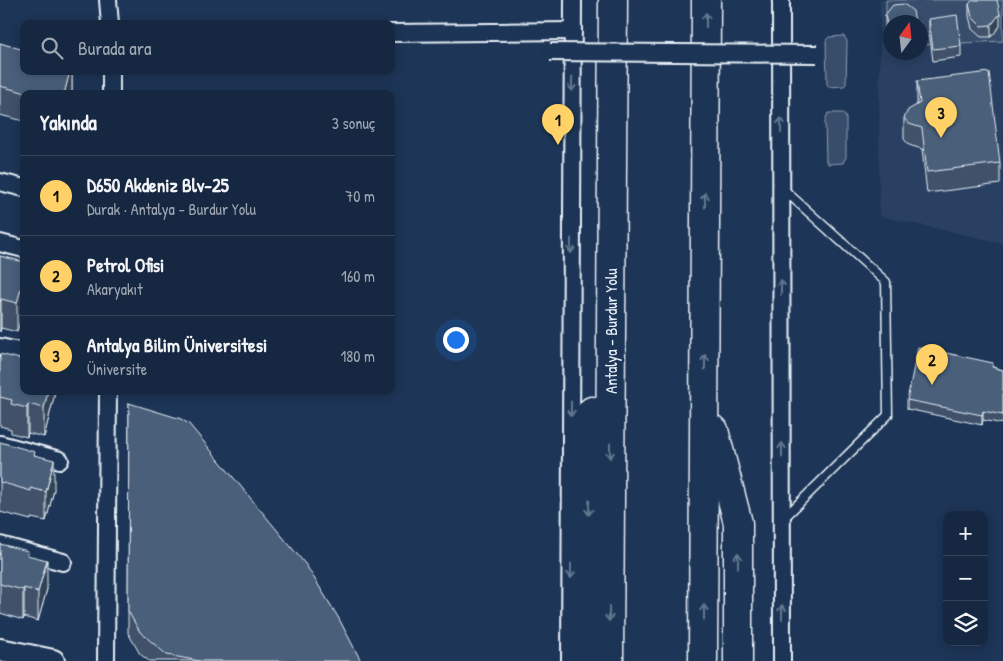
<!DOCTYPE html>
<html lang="tr">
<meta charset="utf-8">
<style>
body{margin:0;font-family:"Patrick Hand",sans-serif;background:#23344c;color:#f1f3f6}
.controls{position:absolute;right:15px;bottom:15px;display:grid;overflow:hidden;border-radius:10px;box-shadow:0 2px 12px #0003}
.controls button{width:45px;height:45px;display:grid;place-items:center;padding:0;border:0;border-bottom:1px solid #35445a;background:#162841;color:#f1f3f6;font:25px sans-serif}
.compass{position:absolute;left:883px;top:15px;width:45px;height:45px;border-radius:50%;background:#162841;box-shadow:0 2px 12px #0003;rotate:15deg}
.you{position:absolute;left:455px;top:339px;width:18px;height:18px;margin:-12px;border:4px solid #fff;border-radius:50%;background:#1a73e8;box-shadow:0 0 0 8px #1a73e833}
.badge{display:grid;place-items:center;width:32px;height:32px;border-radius:50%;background:#ffd166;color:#111;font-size:16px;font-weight:700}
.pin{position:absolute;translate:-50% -41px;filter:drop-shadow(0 1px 2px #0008)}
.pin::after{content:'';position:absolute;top:26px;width:18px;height:15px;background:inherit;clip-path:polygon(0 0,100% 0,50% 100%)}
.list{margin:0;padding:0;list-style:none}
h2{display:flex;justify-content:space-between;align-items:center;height:65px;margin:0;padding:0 20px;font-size:21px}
h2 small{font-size:16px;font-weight:400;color:#9ea6b1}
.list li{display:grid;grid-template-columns:32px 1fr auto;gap:15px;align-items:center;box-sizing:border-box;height:80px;padding:0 20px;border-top:1px solid #35445a}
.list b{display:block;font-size:19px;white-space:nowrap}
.list p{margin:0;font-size:16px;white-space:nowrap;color:#9ea6b1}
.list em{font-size:16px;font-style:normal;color:#9ea6b1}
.icon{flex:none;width:28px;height:28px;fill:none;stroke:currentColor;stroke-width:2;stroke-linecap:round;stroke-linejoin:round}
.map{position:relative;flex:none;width:1003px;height:661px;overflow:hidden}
.search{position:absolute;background:#162841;box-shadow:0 2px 12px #0003;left:20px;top:20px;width:375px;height:55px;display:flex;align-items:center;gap:12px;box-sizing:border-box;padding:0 18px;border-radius:10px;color:#9ea6b1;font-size:19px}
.panel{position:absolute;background:#162841;box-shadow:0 2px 12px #0003;left:20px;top:90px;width:375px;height:305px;border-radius:10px}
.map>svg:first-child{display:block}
</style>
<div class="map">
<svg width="1003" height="661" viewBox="0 0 1003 661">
<rect width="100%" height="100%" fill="#1d3557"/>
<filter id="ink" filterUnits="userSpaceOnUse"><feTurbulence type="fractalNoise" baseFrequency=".02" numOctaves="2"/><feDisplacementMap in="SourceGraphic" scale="10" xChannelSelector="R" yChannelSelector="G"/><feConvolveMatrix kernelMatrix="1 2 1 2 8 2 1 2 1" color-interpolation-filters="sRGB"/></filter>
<g filter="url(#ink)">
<!-- built -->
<path fill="#2a4162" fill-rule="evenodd" d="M880,0H1003V243L879,216ZM890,22H920V52H890Z"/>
<!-- green -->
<g fill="#374d6c" stroke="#909fb2">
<polygon points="886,0 1003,0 1003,41 921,45 920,22 890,22 890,47 886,47"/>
<polygon points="844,36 847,41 846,84 844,86 829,87 827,84 826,40 829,37"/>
<polygon points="828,113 843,113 846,118 846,157 843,163 828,164 826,161 825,121"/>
</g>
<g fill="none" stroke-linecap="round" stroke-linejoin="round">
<!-- lane casing -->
<g stroke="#e8f1f8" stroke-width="11">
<polyline id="lane" points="782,188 886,282 888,415 783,519"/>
</g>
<!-- street casing -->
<g stroke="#e8f1f8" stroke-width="20">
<g id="street">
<polyline points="108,0 110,24"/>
<polyline points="781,0 782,661"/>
<polyline points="391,33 573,31"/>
<polyline points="111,94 111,71"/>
<polyline points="0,182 24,188"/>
<polyline points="0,243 24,249"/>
<polyline points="0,347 24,352"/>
<polyline points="0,444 60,460"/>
<polyline points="0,545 63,562"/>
<polyline points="106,661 108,391"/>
<polyline points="570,661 573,0"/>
</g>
</g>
<!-- secondary casing -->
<g stroke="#e8f1f8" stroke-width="26">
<polyline id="secondary" points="0,650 53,661"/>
</g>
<!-- highway casing -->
<g stroke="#e8f1f8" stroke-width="31">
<g id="highway">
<polyline points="714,430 738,523 738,661"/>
<polyline points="584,661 592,411"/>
<polyline points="609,661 613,0"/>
<polyline points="703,661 706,0"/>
</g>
</g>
<!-- lane -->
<use href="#lane" stroke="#1d3557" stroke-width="8"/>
<!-- street -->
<use href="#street" stroke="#1d3557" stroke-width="16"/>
<!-- secondary -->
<use href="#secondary" stroke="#1d3557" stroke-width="22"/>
<!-- highway -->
<use href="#highway" stroke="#1d3557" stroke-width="28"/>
<!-- street-bridge casing -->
<g stroke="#e8f1f8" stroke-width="20" stroke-linecap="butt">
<polyline id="street-bridge" points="550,52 817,54"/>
</g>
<!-- street-bridge -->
<use href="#street-bridge" stroke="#1d3557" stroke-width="16"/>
</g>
<!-- wall -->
<g fill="#3f5169" stroke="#e8f1f8">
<polygon points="969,4 1000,26 991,37 981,37 972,29 969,16"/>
<polygon points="885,15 890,22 890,42 888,40 885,26"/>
<polygon points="929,19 961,46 961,57 933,61 929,30"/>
<polygon points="0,43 72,71 72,94 24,94 24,121 0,115"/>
<polygon points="917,81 1000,163 1000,184 927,193 922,149 909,145 904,139 904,118 917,104"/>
<polygon points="0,256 24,262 17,332 1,328 0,332"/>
<polygon points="0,354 54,391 54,397 44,437 28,433 27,437 11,433 11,429 0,426"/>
<polygon points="993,367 1003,370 1003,424 983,420 982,425 907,409 907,400"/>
<polygon points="129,403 361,661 149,661 140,654 128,633"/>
<polygon points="0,442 35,455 54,490 46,521 31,518 31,520 0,512"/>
<polygon points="0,544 28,555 47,589 38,621 24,617 23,620 0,613"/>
</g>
<!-- shaded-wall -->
<g fill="#334255" stroke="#e8f1f8">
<polygon points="1000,14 1000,26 991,37 991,25"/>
<polygon points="70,71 72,71 72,94 64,94"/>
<polygon points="24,277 24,307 17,332 17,303"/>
<polygon points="1,299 1,328 0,332 0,302"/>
<polygon points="48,391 54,391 54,397 44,437 44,408"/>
<polygon points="28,404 28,433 27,437 27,408"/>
<polygon points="983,411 983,420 982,425 982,415"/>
<polygon points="54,460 54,490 46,521 46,492"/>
<polygon points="47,560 47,589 38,621 38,592"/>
<polygon points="24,588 24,617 23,620 23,590"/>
</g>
<!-- building -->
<g fill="#495e7a" stroke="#e8f1f8">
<polygon points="973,0 997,0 1000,14 991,25 981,26 972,17 969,4"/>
<polygon points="904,4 913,11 915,22 890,22 890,30 888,28 885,15 893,5"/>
<polygon points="957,15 961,46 933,49 929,19"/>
<polygon points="0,43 24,50 24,71 70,71 64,94 30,94 0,86"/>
<polygon points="989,72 1000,163 927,172 922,128 909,124 904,118 908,110 920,103 917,81"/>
<polygon points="0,256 24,262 24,277 17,303 1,299 0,302"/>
<polygon points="918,347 993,363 992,367 1003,370 1003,415 983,411 982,415 907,400"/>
<polygon points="0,354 24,360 24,391 48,391 44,408 28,404 27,408 11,404 12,400 0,397"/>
<polygon points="129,403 181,419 189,424 306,565 338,617 361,661 200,661 167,655 140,632 128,611"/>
<polygon points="0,442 35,452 34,455 54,460 46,492 31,488 31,491 0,482"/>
<polygon points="0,544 28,551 27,555 47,560 38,592 24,588 23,590 0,584"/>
</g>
<!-- one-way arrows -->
<defs><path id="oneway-shaft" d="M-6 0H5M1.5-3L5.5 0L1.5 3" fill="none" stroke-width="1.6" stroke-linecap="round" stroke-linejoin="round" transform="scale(1.25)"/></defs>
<g stroke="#64778f">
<use href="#oneway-shaft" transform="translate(706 20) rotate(-90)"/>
<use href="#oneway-shaft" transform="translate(572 84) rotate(91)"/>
<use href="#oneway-shaft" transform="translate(781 125) rotate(-90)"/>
<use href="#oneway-shaft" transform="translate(705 200) rotate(-90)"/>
<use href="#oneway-shaft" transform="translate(571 246) rotate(90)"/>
<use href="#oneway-shaft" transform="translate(781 287) rotate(-90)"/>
<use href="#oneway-shaft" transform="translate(705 362) rotate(-90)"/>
<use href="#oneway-shaft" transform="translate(571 409) rotate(90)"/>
<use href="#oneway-shaft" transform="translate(782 450) rotate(-90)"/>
<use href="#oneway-shaft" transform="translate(610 451) rotate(90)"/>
<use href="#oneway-shaft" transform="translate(589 508) rotate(92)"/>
<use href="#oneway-shaft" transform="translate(738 560) rotate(-90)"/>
<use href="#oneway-shaft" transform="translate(571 571) rotate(90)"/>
<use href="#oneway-shaft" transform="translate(704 612) rotate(-90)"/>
<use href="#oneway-shaft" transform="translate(782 612) rotate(-90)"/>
<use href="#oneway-shaft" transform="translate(609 614) rotate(90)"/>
</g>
</g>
<g text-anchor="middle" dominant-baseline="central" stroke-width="5" stroke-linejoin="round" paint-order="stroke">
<!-- street labels -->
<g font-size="16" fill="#e8f1f8" stroke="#1d3557">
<text transform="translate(611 331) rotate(-90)">Antalya - Burdur Yolu</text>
</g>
</g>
</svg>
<div class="controls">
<button>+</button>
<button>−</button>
<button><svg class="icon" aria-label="layers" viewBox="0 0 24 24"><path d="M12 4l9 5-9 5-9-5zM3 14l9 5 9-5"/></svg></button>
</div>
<svg class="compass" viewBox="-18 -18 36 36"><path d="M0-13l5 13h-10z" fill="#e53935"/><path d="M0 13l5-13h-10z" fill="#9ea6b1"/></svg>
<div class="you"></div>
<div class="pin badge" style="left:558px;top:145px">1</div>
<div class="pin badge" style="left:932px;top:385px">2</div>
<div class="pin badge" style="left:941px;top:138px">3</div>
<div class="search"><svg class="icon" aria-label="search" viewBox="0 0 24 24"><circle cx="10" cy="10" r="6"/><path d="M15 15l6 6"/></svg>Burada ara</div>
<section class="panel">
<h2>Yakında<small>3 sonuç</small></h2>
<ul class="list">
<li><span class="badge">1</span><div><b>D650 Akdeniz Blv-25</b><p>Durak · Antalya - Burdur Yolu</p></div><em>70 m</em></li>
<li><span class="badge">2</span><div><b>Petrol Ofisi</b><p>Akaryakıt</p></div><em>160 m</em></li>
<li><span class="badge">3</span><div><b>Antalya Bilim Üniversitesi</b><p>Üniversite</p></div><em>180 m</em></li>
</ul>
</section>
</div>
